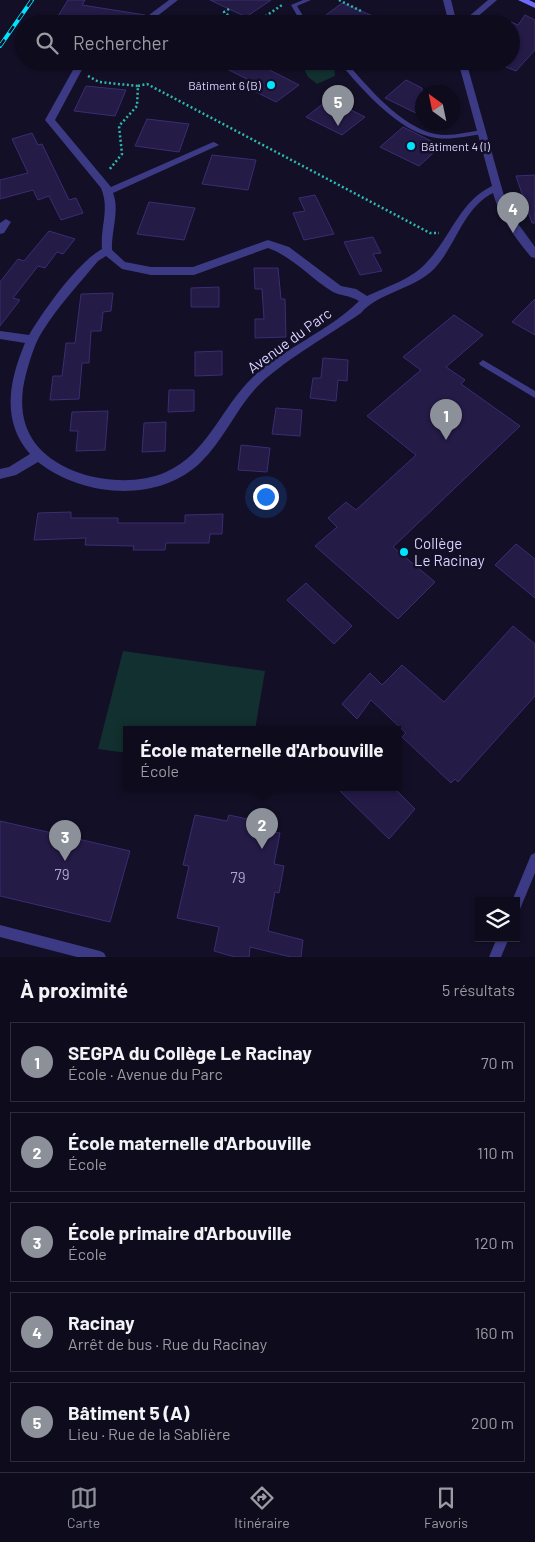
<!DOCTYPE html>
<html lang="fr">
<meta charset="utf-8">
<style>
body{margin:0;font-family:Barlow,sans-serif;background:#171425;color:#f1f3f6}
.controls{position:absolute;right:15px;bottom:15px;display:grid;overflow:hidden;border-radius:0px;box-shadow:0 1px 4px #0004}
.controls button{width:45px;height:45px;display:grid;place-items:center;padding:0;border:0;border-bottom:1px solid #2e2b3b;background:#0e0b1c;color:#f1f3f6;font:25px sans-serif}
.compass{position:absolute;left:415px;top:85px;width:45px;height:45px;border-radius:50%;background:#0e0b1c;box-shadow:0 1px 4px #0004;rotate:327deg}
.you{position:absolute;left:265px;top:496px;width:18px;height:18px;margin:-12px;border:4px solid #fff;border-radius:50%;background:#1a73e8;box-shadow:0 0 0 8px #1a73e833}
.badge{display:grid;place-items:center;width:32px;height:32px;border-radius:50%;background:#8c9099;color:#fff;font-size:16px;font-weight:700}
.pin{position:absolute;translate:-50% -41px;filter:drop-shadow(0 1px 2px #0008)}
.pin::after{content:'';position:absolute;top:26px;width:18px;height:15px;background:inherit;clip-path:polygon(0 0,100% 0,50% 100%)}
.popup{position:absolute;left:123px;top:726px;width:278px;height:65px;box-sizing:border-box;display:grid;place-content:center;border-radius:0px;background:#0e0b1c;filter:drop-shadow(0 1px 4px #0005);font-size:16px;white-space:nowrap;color:#9b9ba3}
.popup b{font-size:19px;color:#f1f3f6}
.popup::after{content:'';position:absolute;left:50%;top:100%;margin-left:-10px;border:10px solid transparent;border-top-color:#0e0b1c}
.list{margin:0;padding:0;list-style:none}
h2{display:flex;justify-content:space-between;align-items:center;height:65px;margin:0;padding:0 20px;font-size:21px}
h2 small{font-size:16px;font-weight:400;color:#9b9ba3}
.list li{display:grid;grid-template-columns:32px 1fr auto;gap:15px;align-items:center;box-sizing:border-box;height:80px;margin:0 10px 10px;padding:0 10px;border:1px solid #2e2b3b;border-radius:0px}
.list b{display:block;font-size:19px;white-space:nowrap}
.list p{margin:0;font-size:16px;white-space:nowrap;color:#9b9ba3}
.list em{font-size:16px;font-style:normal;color:#9b9ba3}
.icon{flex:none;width:28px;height:28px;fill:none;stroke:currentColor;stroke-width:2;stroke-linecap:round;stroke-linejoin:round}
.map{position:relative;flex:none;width:535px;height:957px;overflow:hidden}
.search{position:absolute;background:#0e0b1c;box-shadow:0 1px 4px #0004;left:15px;right:15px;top:15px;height:55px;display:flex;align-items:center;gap:12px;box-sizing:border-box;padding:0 18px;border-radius:28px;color:#9b9ba3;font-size:19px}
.sheet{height:515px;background:#0e0b1c}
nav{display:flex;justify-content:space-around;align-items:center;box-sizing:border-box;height:70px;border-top:1px solid #2e2b3b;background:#0e0b1c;font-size:14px;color:#9b9ba3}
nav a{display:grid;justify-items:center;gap:2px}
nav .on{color:#8c9099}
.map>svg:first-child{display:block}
</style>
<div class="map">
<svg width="535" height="957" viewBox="0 0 535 957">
<rect width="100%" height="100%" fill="#130f26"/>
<!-- green -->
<g fill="#12302f">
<polygon points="329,62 334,65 335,76 317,84 308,77 305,71 307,66"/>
<polygon points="123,651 265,671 255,730 127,730 127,753 98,749"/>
</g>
<!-- building -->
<g fill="#241b47" stroke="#3b2d73">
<polygon points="68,0 85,0 82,5 145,15 135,24 53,24"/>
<polygon points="210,0 271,0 246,17"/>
<polygon points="342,3 392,24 336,24 322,18"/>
<polygon points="525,15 535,20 535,50 516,71 501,65 505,61 511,61 511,22 518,25"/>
<polygon points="211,61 252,61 299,85 276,102 242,85 249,80"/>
<polygon points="406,80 422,88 422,116 385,98"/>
<polygon points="86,86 126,90 115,116 74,111"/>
<polygon points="329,99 365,117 342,135 306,117"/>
<polygon points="147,119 189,124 179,152 135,146"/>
<polygon points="403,127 441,146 419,166 380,147"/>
<polygon points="32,133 38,145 42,144 69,200 76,198 83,213 61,220 49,196 38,200 33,190 0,199 0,180 28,173 12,139"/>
<polygon points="212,155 256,160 248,190 202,184"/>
<polygon points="535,175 535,223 532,223 516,176"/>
<polygon points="315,195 334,234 304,240 293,213 305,211 299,198"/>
<polygon points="149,202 195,208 184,240 137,234"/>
<polygon points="49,231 75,239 63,254 57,252 45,268 38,266 13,298 20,300 0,326 0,282 18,259 24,261"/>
<polygon points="373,237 381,253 373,254 382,271 360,275 344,242"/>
<polygon points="254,268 278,268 281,299 285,299 286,337 255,338 255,319 264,319 262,289 255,289"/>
<polygon points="219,287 219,307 191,307 191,288"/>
<polygon points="113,293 111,311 103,312 101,331 91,331 89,363 82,363 79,399 50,400 53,376 62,376 66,343 75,343 81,294"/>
<polygon points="535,299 535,335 512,322"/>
<polygon points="454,315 483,335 446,367 465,380 461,384 520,426 393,547 435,582 398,619 315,546 337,527 328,518 346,502 356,510 416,455 367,416 421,370 403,357"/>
<polygon points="222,351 222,375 195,376 195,352"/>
<polygon points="323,358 348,360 347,381 338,380 336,401 310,398 313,378 321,378"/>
<polygon points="169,390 194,390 194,411 168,412"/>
<polygon points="276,408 302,410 300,436 272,434"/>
<polygon points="108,411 105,450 76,451 78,431 70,431 72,412"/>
<polygon points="166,422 165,451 142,452 144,423"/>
<polygon points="241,445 270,448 267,472 238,470"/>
<polygon points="71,512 71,518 118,518 118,523 185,523 185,515 223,514 222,534 210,534 209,543 166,543 165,550 133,550 134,546 85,545 86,538 34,540 38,513"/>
<polygon points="516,544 535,559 535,598 495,565"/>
<polygon points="306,583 352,626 334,644 287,600"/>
<polygon points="513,626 535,644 535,696 458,782 455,779 451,783 434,767 402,737 406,733 371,700 357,719 342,704 370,673 382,685 402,665 444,702"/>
<polygon points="337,788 394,788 415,809 389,839"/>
<polygon points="195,815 227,821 229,815 261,822 260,829 280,833 274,864 284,866 279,893 275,892 268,931 303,940 301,957 291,957 250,947 249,957 235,957 214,951 219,927 177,918 189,866 183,865"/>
<polygon points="0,821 130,851 110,922 0,896"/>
</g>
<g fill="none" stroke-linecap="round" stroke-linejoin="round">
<!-- path -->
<g stroke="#2fb8b0" stroke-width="2.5" stroke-dasharray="2 2.5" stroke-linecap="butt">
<polyline points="339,0 361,11"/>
<polyline points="229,9 224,12 240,24"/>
<polyline points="254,24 282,5"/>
<polyline points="88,76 99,82 138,86 137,106 119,126 122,154 109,170"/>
<polyline points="138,86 147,84 430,233 439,233"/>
</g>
<!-- service -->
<g fill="#3d3a85" fill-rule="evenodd">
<polygon points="303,0 311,0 297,6 308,24 302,24 291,5"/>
<path d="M338,61H345C368,87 400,126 435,134C451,137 467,132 482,130L485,132L482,134C466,136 452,140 436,138C399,133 361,88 338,61Z"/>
<polygon points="483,360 535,391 535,398 480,365 479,363"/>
<polygon points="535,853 535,873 520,909 516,911 516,901 512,901 531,855"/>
<polygon points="0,925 100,951 104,953 106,957 77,957 0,937"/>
<polygon points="497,938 509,938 501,957 489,957"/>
</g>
<!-- minor -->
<g fill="#3d3a85" fill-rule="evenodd">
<polygon points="169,0 178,0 147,24 137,24"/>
<polygon points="443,0 451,0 457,24 449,24"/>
<polygon points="488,0 497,0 469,24 460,24"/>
<path d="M78,61H93L85,64L55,120L111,187L211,143L214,142L219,145L113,193C120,210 111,232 112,250L125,262L151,267H193L268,240L289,247L341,286L356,289L367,296C388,286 411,280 427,262C451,237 459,202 492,186L458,61H466L508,210L535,247V258L531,257C515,237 500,218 493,193C463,208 456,246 434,269C413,290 379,292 361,313C329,335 288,358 261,383C237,406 225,439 201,462C158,504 82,497 38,462L16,475L0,479V469L9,467L30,454C1,421 9,381 25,343L0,339V331L29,335C44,310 77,263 102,249C100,227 110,209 101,188L45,120ZM268,248C293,257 310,278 333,292C341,296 349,295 359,301C328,332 283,348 252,378C221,408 207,454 166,472C139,484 102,482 74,471C30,453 14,420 26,374C30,360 34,345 42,332C58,306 79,284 98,261L106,256L122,269L151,275H194Z"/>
<polygon points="6,219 11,222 4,233 0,234 0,223"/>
</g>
<!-- secondary -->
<polygon fill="#6f6bff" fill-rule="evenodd" points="518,0 529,0 535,3 535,8"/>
<!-- rail casing -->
<g stroke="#00e5ff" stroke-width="4">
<polyline id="rail" points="0,46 32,0"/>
</g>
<!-- rail -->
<use href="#rail" stroke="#130f26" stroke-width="2.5" stroke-dasharray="8" stroke-linecap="butt"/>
</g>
<!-- markers -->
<g fill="#00e5ff" stroke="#130f26" stroke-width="2">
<circle cx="271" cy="85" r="5"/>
<circle cx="411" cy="146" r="5"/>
<circle cx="404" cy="552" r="5"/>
</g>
<g text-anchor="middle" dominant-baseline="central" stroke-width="5" stroke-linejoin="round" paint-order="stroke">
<!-- far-poi labels -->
<g font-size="12" fill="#d9d4ff" stroke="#130f26" text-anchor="end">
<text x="261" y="85">Bâtiment 6 (B)</text>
<text x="421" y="146" text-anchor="start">Bâtiment 4 (I)</text>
</g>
<!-- street labels -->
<g font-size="15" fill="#d9d4ff" stroke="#130f26">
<text transform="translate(289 340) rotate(-36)">Avenue du Parc</text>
</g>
<!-- poi labels -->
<g font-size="15" fill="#d9d4ff" stroke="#130f26" text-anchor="start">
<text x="414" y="543">Collège<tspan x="414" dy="17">Le Racinay</tspan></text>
</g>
<!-- near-number labels -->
<g font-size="15" fill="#aca6d1">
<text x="62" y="874">79</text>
<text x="238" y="877">79</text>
</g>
</g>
</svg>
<div class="controls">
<button><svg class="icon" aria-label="layers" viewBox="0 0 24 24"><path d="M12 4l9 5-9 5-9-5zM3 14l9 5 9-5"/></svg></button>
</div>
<svg class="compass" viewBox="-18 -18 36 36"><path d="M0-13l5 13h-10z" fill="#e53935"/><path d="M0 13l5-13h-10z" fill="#9b9ba3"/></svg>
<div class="you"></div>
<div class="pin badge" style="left:446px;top:440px">1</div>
<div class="pin badge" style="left:262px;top:849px">2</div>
<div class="popup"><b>École maternelle d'Arbouville</b>École</div>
<div class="pin badge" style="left:65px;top:861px">3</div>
<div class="pin badge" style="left:513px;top:233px">4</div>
<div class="pin badge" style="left:338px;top:126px">5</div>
<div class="search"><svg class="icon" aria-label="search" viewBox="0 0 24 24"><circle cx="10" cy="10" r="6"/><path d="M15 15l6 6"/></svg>Rechercher</div>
</div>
<section class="sheet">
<h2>À proximité<small>5 résultats</small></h2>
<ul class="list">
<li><span class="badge">1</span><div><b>SEGPA du Collège Le Racinay</b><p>École · Avenue du Parc</p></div><em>70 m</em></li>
<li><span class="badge">2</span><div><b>École maternelle d'Arbouville</b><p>École</p></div><em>110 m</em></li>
<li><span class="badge">3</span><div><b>École primaire d'Arbouville</b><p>École</p></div><em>120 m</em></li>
<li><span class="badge">4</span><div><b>Racinay</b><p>Arrêt de bus · Rue du Racinay</p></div><em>160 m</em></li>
<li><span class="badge">5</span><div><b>Bâtiment 5 (A)</b><p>Lieu · Rue de la Sablière</p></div><em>200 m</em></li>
</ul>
</section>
<nav>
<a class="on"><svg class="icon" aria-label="map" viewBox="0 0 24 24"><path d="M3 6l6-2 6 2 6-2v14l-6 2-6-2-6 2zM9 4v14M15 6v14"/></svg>Carte</a>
<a><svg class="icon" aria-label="directions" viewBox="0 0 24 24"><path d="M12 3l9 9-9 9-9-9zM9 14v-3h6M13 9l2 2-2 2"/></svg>Itinéraire</a>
<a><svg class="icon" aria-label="saved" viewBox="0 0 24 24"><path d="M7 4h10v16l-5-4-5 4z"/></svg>Favoris</a>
</nav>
